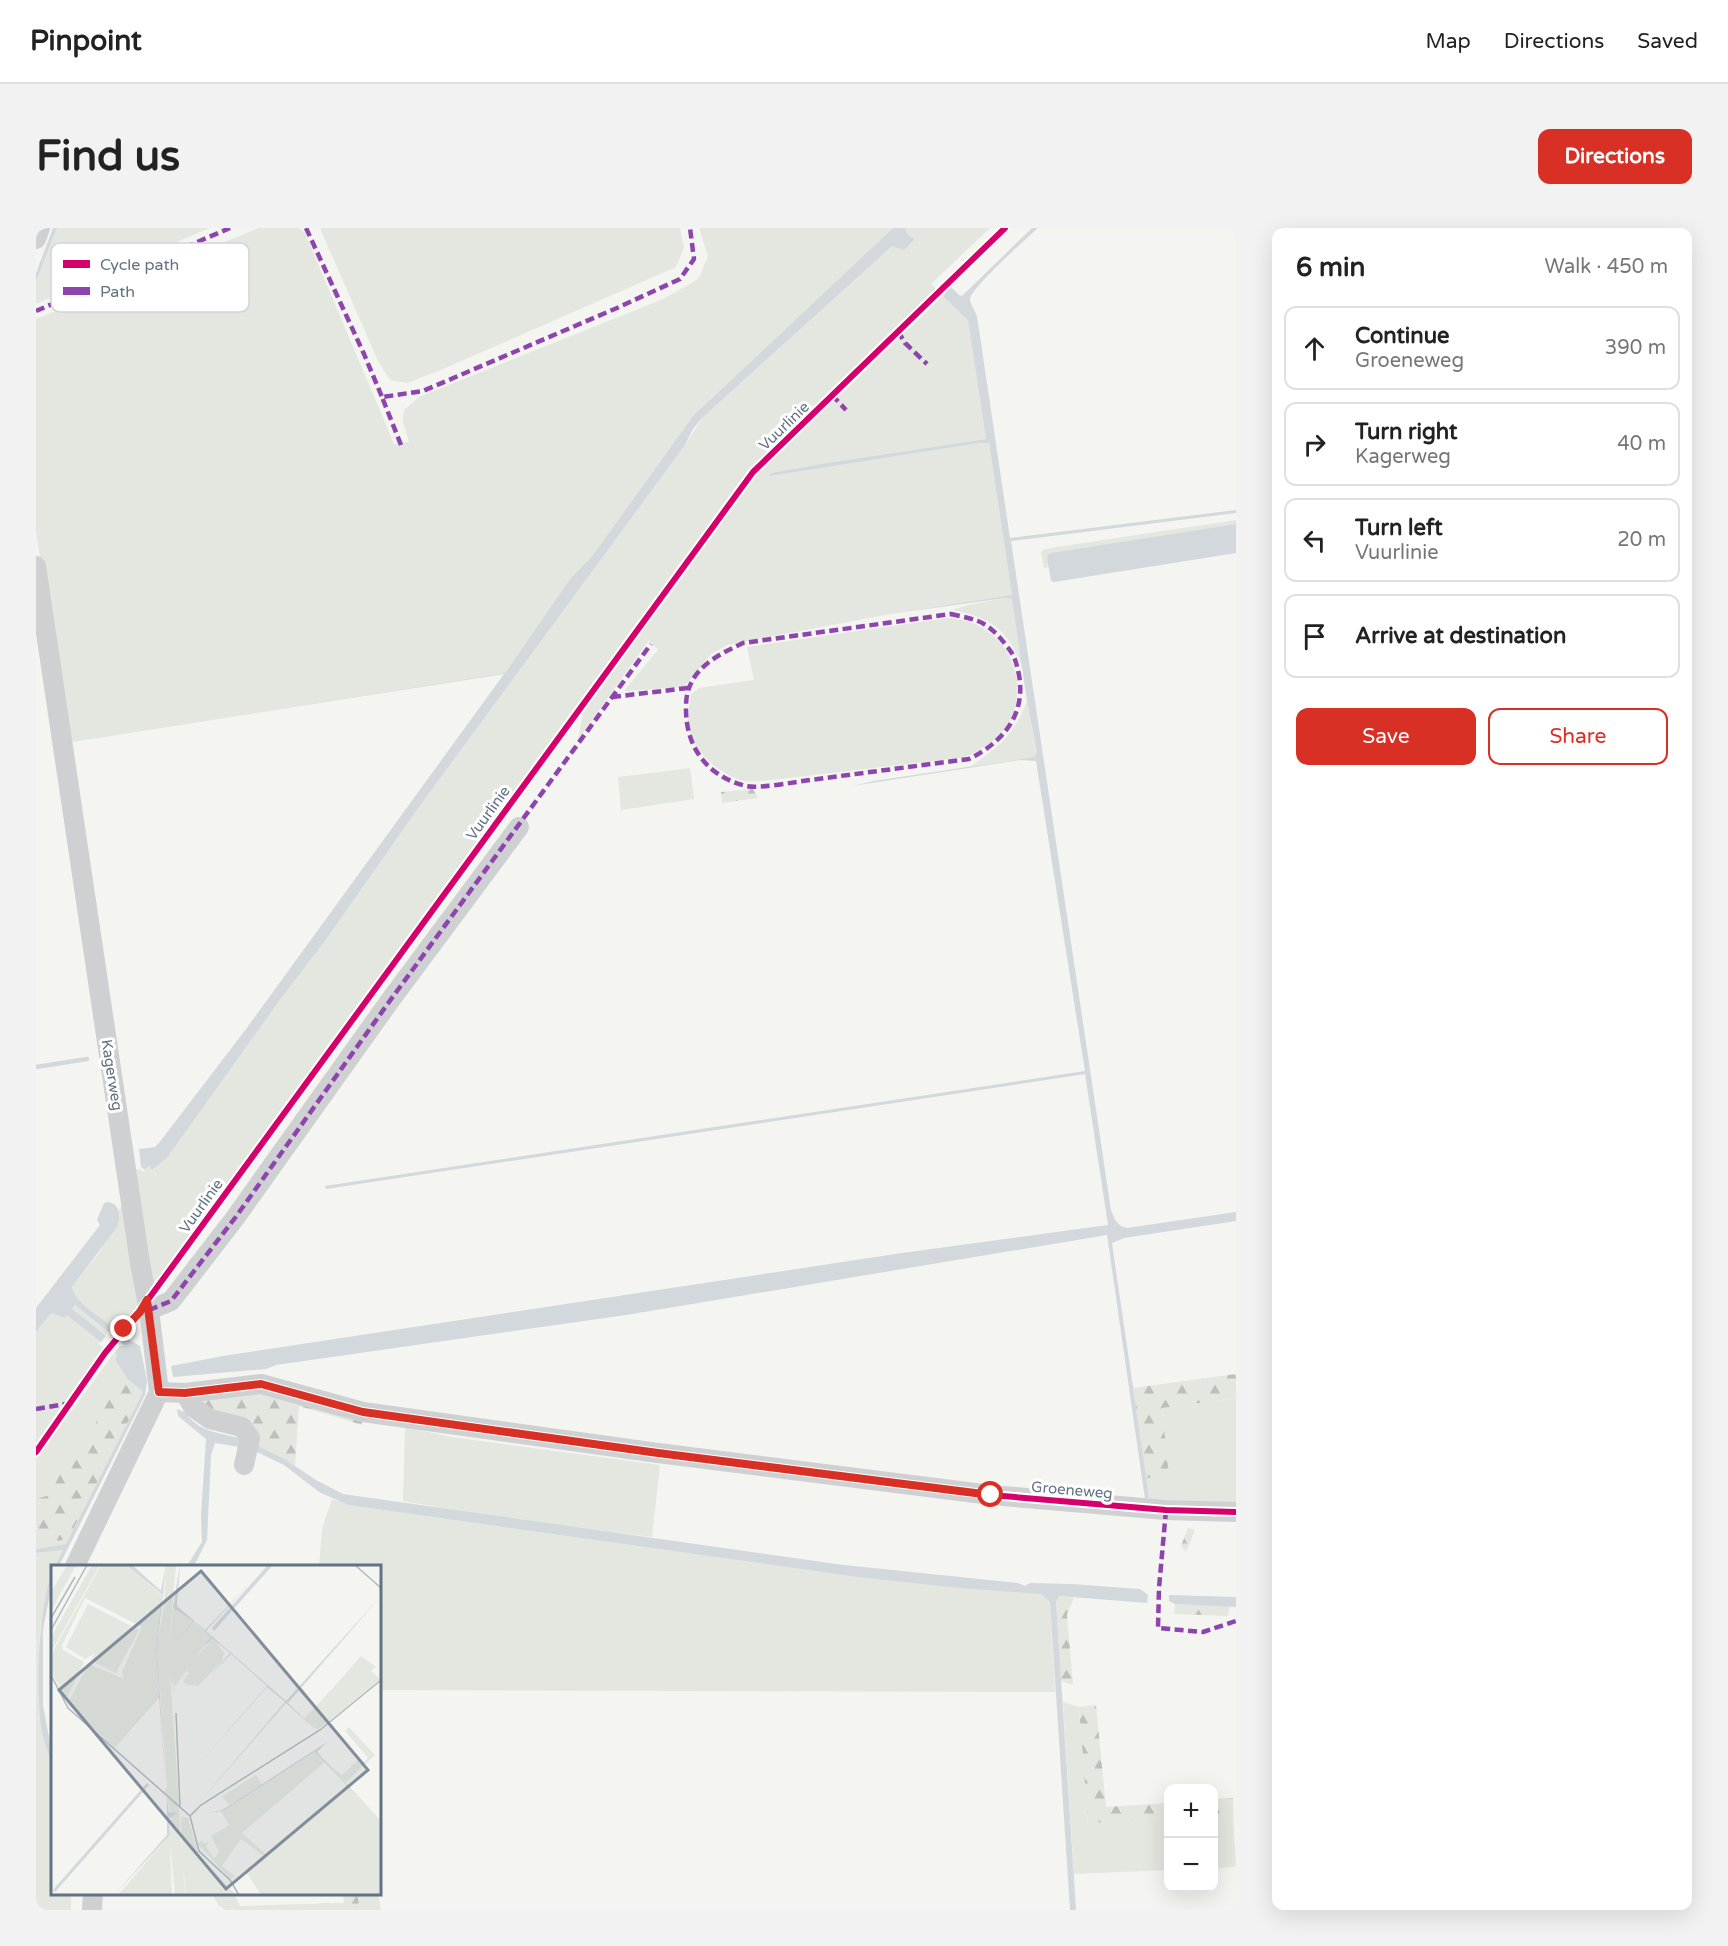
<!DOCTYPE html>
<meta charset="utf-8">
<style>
body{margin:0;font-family:"Varela Round",sans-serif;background:#f2f2f2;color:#222}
.controls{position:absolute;right:18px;bottom:18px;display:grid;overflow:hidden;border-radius:12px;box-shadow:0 6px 24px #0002}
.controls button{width:54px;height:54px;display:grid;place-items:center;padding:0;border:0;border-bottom:2px solid #e0e0e0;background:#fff;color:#222;font:30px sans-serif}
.stop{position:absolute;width:18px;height:18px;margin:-14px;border:4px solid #d93025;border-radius:50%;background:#fff}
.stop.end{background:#d93025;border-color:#fff;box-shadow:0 2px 6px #0008}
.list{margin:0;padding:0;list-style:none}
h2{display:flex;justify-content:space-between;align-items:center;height:78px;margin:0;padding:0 24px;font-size:26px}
h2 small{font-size:20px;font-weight:400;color:#767676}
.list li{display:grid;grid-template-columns:39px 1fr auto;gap:18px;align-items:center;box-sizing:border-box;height:84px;margin:0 12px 12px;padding:0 12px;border:2px solid #e0e0e0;border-radius:12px}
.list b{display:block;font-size:22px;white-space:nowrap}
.list p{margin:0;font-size:20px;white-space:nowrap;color:#767676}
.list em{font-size:20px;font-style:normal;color:#767676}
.actions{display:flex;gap:12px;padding:18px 24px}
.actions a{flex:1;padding:14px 0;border:2px solid #d93025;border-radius:12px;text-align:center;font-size:21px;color:#d93025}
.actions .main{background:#d93025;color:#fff}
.icon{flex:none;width:33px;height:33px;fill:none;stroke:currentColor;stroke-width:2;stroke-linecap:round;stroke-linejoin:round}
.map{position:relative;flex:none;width:1200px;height:1682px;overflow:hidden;border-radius:12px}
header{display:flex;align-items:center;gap:36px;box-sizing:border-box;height:84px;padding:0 30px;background:#fff;border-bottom:2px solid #e0e0e0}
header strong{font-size:28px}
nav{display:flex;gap:33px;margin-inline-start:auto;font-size:21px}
.intro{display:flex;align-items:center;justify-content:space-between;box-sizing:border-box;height:144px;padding:0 36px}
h1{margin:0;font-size:42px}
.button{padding:15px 27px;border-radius:12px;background:#d93025;color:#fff;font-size:21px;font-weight:700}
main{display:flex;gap:36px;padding:0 36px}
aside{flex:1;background:#fff;border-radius:12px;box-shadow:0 6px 24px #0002}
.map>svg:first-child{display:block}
</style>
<header>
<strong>Pinpoint</strong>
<nav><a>Map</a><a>Directions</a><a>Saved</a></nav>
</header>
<div class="intro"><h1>Find us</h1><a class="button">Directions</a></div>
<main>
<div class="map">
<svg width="1200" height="1682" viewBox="0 0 1200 1682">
<defs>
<pattern id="forest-firs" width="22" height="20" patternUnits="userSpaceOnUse" patternTransform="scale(1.5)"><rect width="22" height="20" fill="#e3e7df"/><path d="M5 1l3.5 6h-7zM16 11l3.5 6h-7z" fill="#bbc0ba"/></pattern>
</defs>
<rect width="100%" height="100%" fill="#f4f4f1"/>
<!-- grass -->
<g fill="#e3e7df">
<polygon points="21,0 173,0 0,76 0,54"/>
<polygon points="223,0 263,0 269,5 358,216 373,214 367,194 368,182 383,169 625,72 654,56 663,50 672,28 663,0 857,0 657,188 557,327 534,351 469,445 37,514 29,499 0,303 0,91"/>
<polygon points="284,0 644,0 648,20 640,39 405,142 371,155 354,152 342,133"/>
<polygon points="869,0 954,0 895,56 900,61 744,214 588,414 115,1063 96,942 103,941 108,944 113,938 117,942 131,930 243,773 289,713 383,579 649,217 667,189 856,17 868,21 879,11 872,7"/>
<polygon points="907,68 932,91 950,211 791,235 735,245 734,247 943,215 953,215 976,367 854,386 691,417 675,426 648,459 588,463 622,422 613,412 542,512 548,479 687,291 723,244"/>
<polygon points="1200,292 1200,296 1014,325 1011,329 1013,339 1008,340 1005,325 1007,322 1014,320"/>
<path d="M969,370L976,371L977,374L986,438C970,400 957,391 917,382L932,377Z"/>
<path d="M912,390C965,392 998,447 973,494C964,511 947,520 930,529L727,553C720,553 711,554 704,552C684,545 663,528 655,508C650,495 653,479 655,466L663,460L718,452L711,419Z"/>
<path d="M991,473L1001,524L998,529L935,538C965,517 977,509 991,473Z"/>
<polygon points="654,540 658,571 585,582 582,549"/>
<polygon points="89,971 106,1075 83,1103 76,1098 62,1116 69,1121 0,1220 0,1104 15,1085 29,1090 43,1072 37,1065 36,1059 63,1025 84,989 83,982"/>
<polygon points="79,1124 81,1126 79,1131 91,1149 107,1164 30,1316 0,1321 0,1231"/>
<polygon points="1200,1170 1200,1275 1109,1271 1113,1269 1110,1250 1132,1247 1126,1180"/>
<polygon points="369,1199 415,1209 624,1237 616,1309 446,1287 367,1273"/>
<polygon points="296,1271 312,1277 821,1349 1005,1366 1014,1374 1019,1464 344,1462 344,1338 283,1338 286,1301"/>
<polygon points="27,1322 19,1338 16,1338 4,1402 3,1457 5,1499 16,1539 16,1666 35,1666 35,1682 0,1682 0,1325"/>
<polygon points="1027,1474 1043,1479 1052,1595 1132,1590 1132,1642 1038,1646"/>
<polygon points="1197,1586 1200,1639 1178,1640 1178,1587"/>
<polygon points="176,1666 191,1666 196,1682 188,1682 187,1680 183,1678"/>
<polygon points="321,1666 342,1666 345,1682 324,1682"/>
</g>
<!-- forest -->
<g fill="url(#forest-firs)">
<polygon points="717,561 722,570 686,575 685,564"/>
<polygon points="1200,1146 1200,1170 1126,1180 1133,1248 1110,1250 1097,1160"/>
<polygon points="89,1147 107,1164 33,1309 23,1313 0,1303 0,1271 14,1267 31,1231 60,1201 62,1167 71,1155"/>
<path d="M231,1162L327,1192L326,1197L263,1178L259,1238C224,1219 186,1201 160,1171Z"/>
<polygon points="1152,1300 1159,1302 1150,1324 1145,1318"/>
<polygon points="1023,1368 1038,1370 1031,1386 1037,1457 1025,1453 1020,1374"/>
<polygon points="1139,1376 1193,1378 1192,1388 1138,1386"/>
<polygon points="1060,1477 1070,1579 1132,1575 1132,1590 1052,1595 1043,1479"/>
<polygon points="1197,1570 1197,1586 1178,1587 1178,1571"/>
<polygon points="191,1666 198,1666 204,1678 308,1675 307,1666 321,1666 324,1682 196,1682"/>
</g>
<!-- water -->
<g fill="#d2d8db">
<polygon points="17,0 21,0 0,54 0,45"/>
<polygon points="857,0 869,0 872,7 879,11 868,22 856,18 667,189 657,201 649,217 383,579 289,713 243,773 131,930 116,942 113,938 109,942 105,939 103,921 119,919 123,915 210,801 468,446 42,513 469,445 534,351 557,327 657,188"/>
<path d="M996,0H1002C990,11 935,60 934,71C934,76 939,83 941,88L974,310L1200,282V285L975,313L1075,982C1079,992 1081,998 1091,1000L1200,984V993L1088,1010L1076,1015L1113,1269L1109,1271L1071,1007L590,1087L240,1137L230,1141L137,1149L135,1138L187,1128L866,1025L1072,997L1049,846L290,961L289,958L1049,843L1000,533L984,532L816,558L838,553L998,529L1001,524L991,473L976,371L969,370L854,386L976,367L953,215H943L733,248L735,245L791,235L950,211L932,92L907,68L915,59L924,68L927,67Z"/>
<polygon points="1200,296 1200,325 1018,354 1015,353 1011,329 1014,325"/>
<path d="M73,974C85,978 85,988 81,999L36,1059C39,1075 64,1089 77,1099L73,1104L39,1077L36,1081L70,1108L65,1114L31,1087L29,1090L15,1085L0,1104V1080L64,997L61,992L68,975Z"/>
<polygon points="90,1110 104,1118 111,1153 109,1167 23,1338 19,1338 27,1322 0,1325 0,1321 30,1316 107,1164 91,1150 79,1131 81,1127 79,1124 84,1118 88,1118 86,1115"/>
<path d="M141,1181L149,1184C161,1203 183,1205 203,1210L206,1214L204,1219L179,1215L175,1227L171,1312L158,1338H151L166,1314L165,1287L170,1211L142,1188Z"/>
<polygon points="220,1217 250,1232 280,1252 307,1266 808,1337 982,1355 989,1358 994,1355 1035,1356 1104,1361 1112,1367 1111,1375 1023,1368 1020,1374 1040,1682 1034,1682 1014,1374 1005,1366 924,1360 821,1349 312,1277 283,1264 248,1237 219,1223"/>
<path d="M16,1344V1355L7,1402V1477L16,1526V1539C13,1526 7,1512 5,1498C0,1457 2,1384 16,1344Z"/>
<polygon points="1133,1367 1200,1369 1200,1379 1139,1376 1133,1373"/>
</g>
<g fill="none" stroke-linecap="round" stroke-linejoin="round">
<!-- stream -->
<polyline stroke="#d2d8db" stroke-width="4.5" points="0,839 51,831"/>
<!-- minor -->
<g stroke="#cfd0d1" stroke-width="20">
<polyline points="0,11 4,0"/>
<polyline points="0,338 104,1035 113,1082 123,1164 39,1338"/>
<polyline points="113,1082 135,1073 199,990 353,774 483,599"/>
<polyline points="123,1164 149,1165 225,1156 327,1184 622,1225 955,1267 1130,1282 1200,1284"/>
<polyline points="149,1165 158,1180 174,1191 206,1199 214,1210 208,1237"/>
<polyline points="56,1682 57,1666"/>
</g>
<!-- quiet -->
<g stroke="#8e44ad" stroke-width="4.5" stroke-dasharray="9 4.5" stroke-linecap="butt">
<polyline points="270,0 328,126 346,169"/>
<polyline points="0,83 194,0"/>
<polyline points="862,103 869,115 891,136"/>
<polyline points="796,167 810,182"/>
<polyline points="365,217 346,169 387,163 581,80 644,51 658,31 654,0"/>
<path d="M915,386C924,388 934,390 942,393C954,398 963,408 970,417C979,428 980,433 983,447C990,487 967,514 933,531C880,538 827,545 774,552C758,554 724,561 710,558C670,548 649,518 650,478C650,443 679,428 707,415Z"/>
<polyline points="576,469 652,460"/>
<polyline points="113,1082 135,1073 199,990 353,774 615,416"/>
<polyline points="0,1181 35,1175"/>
<polyline points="1130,1282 1123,1360 1122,1400 1167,1404 1200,1393"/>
</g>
<!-- cycleway casing -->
<g stroke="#fff" stroke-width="10">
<g id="cycleway">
<polyline points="123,1164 149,1165 225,1156 327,1184 622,1225 955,1267 1130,1282 1200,1284"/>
<polyline points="0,1224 69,1125 103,1084 717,244 969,0"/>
</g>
</g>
<!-- cycleway -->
<use href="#cycleway" stroke="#d6006c" stroke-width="6"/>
</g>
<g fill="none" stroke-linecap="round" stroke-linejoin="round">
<!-- route -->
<polyline stroke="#d93025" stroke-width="8" points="88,1101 104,1084 111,1072 123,1164 149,1165 225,1156 327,1184 622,1225 955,1267"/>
</g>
<g text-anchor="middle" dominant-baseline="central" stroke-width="6" stroke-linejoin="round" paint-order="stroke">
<!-- street labels -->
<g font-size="15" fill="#617284" stroke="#fff">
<text transform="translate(748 198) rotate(-44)">Vuurlinie</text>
<text transform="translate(452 585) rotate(-54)">Vuurlinie</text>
<text transform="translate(76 847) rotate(81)">Kagerweg</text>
<text transform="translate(165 978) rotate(-54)">Vuurlinie</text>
<text transform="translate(1036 1262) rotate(5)">Groeneweg</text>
</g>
</g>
<!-- overview -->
<g transform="translate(15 1337)">
<rect width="330" height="330" fill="#f4f4f1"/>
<path d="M16,0H25L0,46V27ZM41,0H49L0,87V72ZM50,0H75L111,30L105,83L108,132L64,183L16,139L38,99L73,114L71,107L91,62L34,33L11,80L12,85L33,97L15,135L0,106V90ZM115,0H125L118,78L122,43L128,44L169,79H154L124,122L122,114L123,132L119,110L128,240L113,227L116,222L106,82L113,40ZM37,39L88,65L65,108L40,96L43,89L34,94L15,82ZM166,79L173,88L171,96L147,121L136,120L132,116L138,108L134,104L156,80ZM310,91L325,102L320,106L329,114L299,139L281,124ZM281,129L296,142L266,165L259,153ZM298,162L324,190L295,217L276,198L291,210L308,194L312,198L317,193L294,166ZM265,187L274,197L191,268L217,291L298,222L330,256V327L326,330H210L194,305L214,292L190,274L171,301L184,311L179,314L147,279L151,275L152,278L159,277L155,281L163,294L168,287L160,271L178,260L170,247ZM205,210L211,219L178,240L171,231ZM115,231L128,242L131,288L130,251L137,253L148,291L185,330H135L132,300L134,330H124L119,276L121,330H67L119,270L120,248Z" fill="#e3e7df"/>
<path d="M281,124L299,139L296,142L281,129L259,153L266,161L264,163L253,154Z" fill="#e3e7df"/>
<path d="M75,0H81L110,26L115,0L106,84L115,226L108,132L64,182L108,131L105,83L111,29ZM129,0L126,41L154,65L199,18L155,66L235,136L330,31L237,138L266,166L235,138L139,248L234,137L216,122L138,210L216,121L180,89L160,110L179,88L161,73L148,86L160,72L143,56L120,82L142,56L122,43ZM217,0H222L163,66L161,63ZM276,177L266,187L330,256L264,187L172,246L156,248L171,245ZM116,233L118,247L127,248L118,253L119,270L63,330L116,270Z" fill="#d2d8db"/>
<path fill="none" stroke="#d2d8db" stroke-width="3" d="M3,326L97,219"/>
<path fill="none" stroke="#b0b8be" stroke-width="1.5" d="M304,0L330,23M0,53L24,12M0,65L36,0M0,110L17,143L139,251L148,286L179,315L188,330M125,148L129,242M139,251L150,240L269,165L330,115"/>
<path fill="#808e9b" fill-opacity="0.15" stroke="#808e9b" stroke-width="3" d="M150,6L317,205L175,324L8,125Z"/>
<rect width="330" height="330" fill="none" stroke="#617284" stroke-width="3"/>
</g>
<!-- legend -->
<rect x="15" y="15" width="198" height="69" rx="9" fill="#fff" stroke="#d0d5da" stroke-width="1.5"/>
<rect x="27" y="32" width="27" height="8" fill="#d6006c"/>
<rect x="27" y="59" width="27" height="8" fill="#8e44ad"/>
<g font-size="16" fill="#617284">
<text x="64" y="42">Cycle path</text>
<text x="64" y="69">Path</text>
</g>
</svg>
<div class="controls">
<button>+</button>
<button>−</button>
</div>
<div class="stop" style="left:955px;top:1267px"></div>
<div class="stop end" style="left:88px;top:1101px"></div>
</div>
<aside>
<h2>6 min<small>Walk · 450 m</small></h2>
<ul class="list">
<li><svg class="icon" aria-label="ahead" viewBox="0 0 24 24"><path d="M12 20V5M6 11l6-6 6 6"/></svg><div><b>Continue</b><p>Groeneweg</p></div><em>390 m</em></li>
<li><svg class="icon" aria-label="right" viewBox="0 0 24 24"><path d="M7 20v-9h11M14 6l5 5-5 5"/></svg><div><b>Turn right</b><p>Kagerweg</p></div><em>40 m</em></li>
<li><svg class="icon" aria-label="left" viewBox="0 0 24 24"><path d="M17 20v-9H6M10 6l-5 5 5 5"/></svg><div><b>Turn left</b><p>Vuurlinie</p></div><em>20 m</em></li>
<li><svg class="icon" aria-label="arrive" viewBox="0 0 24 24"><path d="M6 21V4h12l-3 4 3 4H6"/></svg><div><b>Arrive at destination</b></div></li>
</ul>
<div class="actions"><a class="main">Save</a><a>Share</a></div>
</aside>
</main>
